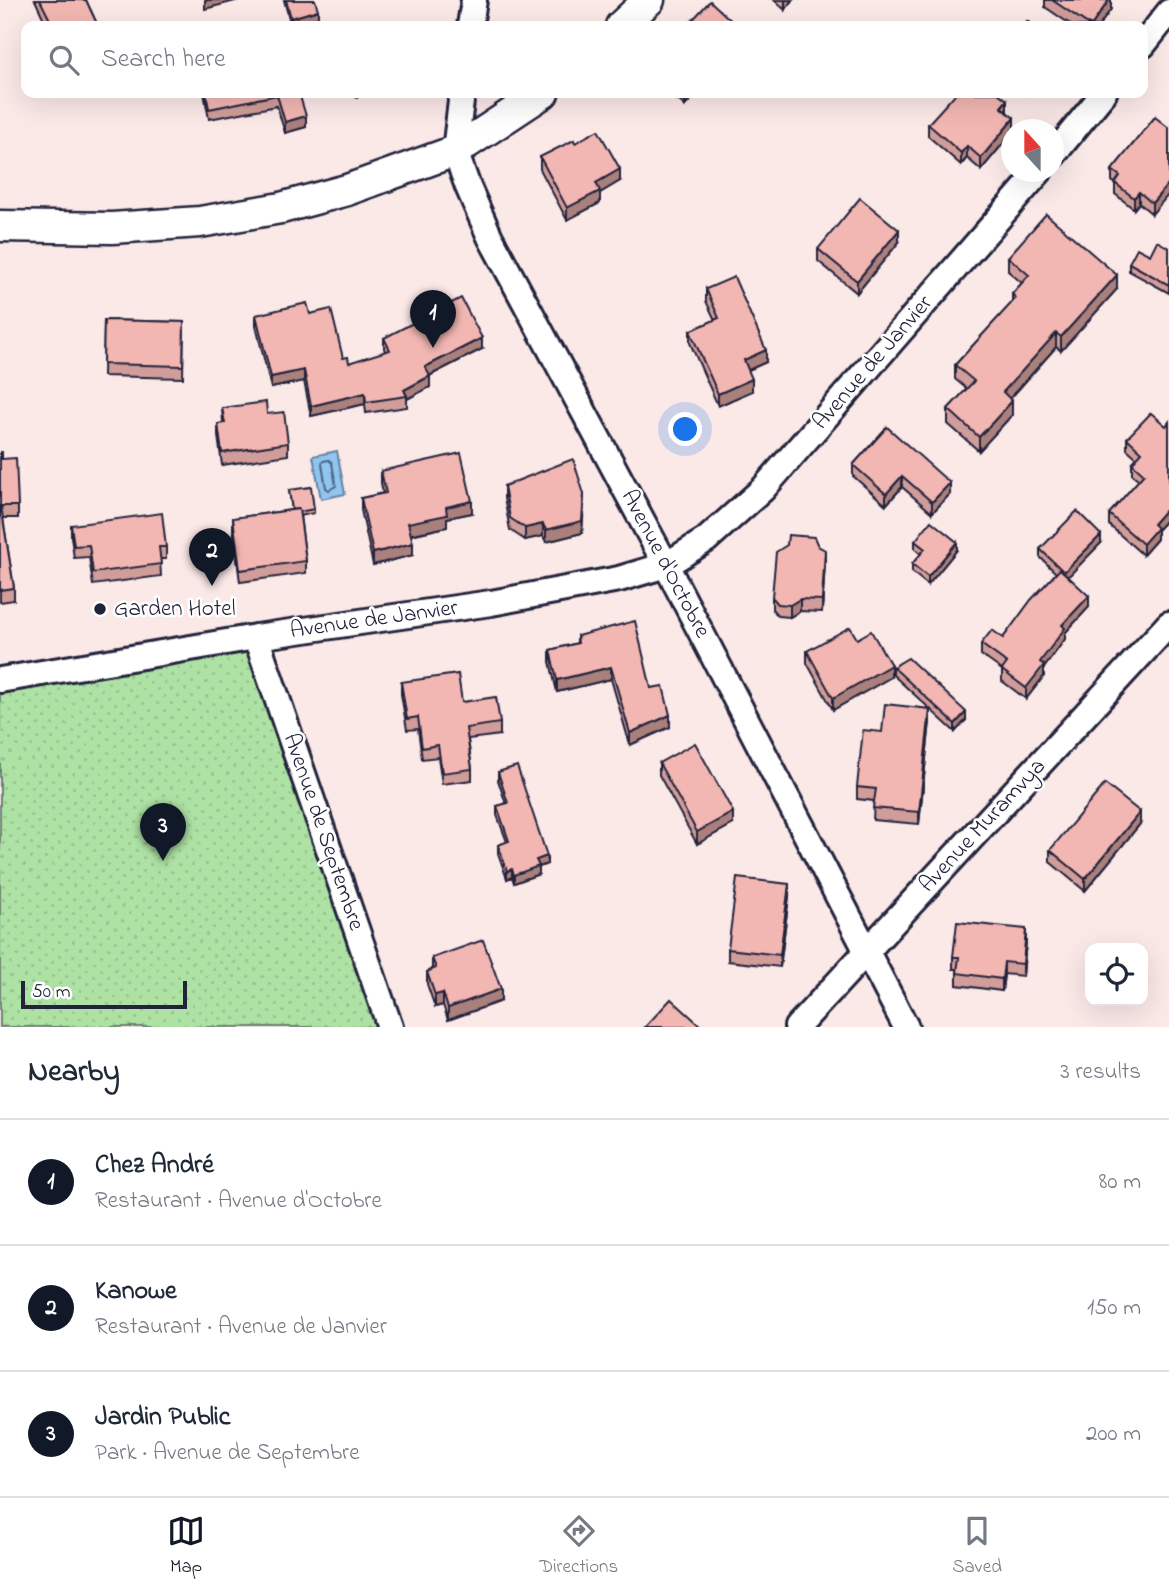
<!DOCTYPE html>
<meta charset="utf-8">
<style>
body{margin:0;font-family:"Indie Flower",sans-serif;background:#f6f6f7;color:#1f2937}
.controls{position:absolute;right:21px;bottom:21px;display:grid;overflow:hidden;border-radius:14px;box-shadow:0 7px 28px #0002}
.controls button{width:63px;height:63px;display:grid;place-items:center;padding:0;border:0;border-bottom:2px solid #e0e1e3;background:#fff;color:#1f2937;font:35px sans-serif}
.compass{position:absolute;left:1001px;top:119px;width:63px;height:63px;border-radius:50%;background:#fff;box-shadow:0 7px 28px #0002;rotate:339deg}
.scale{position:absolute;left:21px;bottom:18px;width:166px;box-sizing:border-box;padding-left:7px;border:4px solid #22223b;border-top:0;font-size:19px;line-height:24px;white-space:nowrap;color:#22223b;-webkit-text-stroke:5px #fff;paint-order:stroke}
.you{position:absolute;left:686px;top:430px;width:24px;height:24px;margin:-18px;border:5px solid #fff;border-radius:50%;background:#1a73e8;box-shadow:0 0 0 10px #1a73e833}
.badge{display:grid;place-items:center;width:46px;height:46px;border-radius:50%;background:#111827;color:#fff;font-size:23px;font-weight:700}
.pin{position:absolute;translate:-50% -58px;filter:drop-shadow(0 2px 4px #0008)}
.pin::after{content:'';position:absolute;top:37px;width:24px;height:21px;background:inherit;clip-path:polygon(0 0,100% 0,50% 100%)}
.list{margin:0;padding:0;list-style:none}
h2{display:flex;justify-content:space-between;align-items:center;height:91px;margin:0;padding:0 28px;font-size:30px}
h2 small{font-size:23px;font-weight:400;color:#747a83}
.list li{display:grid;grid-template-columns:46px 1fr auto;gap:21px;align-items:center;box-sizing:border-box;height:126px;padding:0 28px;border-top:2px solid #e0e1e3}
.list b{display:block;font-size:26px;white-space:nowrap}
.list p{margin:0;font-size:23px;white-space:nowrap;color:#747a83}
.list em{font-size:23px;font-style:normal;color:#747a83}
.icon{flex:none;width:38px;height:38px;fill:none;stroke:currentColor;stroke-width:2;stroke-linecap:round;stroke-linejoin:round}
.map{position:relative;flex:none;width:1169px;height:1027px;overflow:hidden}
.search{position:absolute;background:#fff;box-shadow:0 7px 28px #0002;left:21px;right:21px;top:21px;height:77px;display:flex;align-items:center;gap:18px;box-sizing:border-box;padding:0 24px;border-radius:14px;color:#747a83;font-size:26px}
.sheet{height:469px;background:#fff}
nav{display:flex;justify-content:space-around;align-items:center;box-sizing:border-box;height:98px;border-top:2px solid #e0e1e3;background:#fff;font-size:19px;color:#747a83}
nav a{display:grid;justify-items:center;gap:4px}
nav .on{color:#111827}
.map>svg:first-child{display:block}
</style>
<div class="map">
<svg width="1169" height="1027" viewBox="0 0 1169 1027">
<defs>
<pattern id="park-dots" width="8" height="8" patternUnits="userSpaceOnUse" patternTransform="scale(1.75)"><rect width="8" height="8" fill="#aee2a4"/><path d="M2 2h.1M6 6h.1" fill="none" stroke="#95c28e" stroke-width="1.8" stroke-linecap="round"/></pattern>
</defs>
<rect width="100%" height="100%" fill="#fbe9e8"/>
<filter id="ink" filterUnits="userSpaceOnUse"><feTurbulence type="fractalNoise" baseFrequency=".0143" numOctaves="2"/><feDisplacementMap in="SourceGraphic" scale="14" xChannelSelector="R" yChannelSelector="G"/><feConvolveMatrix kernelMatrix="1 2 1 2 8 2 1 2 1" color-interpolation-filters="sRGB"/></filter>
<g filter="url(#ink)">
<!-- park -->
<polygon fill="url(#park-dots)" stroke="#688270" stroke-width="2" points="253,648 382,1027 0,1027 0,694"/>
<!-- water -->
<polygon fill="#90c6ee" stroke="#6484a6" stroke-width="2" points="337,451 345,494 321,499 313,456"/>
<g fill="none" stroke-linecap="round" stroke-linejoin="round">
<!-- shore -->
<polygon stroke="#4e6483" stroke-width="2" points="329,460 332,463 336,486 329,490 326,488 322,464 323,461"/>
<!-- minor casing -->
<g stroke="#22223b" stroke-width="30">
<g id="minor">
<polyline points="470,26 474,0"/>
<polyline points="1143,45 1169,12"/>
<polyline points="462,93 455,151 468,187 490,237 666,565 906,1027"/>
<polyline points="1054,154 1104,93"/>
<polyline points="256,637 390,1027"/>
<polyline points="0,680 256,637 491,603 619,579 666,565 706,540 763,489 1039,172"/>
<polyline points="797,1027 1169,624"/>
</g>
</g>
<!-- tertiary casing -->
<g stroke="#22223b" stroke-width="35">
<g id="tertiary">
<polyline points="621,26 649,0"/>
<polyline points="0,226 112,228 200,222 281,208 347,190 455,151 543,93"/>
</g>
</g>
<!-- minor -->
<use href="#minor" stroke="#fff" stroke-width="24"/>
<!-- tertiary -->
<use href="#tertiary" stroke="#fff" stroke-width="30"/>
</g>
<!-- wall -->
<g fill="#d19d9a" stroke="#22223b" stroke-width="2">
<polygon points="35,0 86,0 98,26 47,26"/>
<polygon points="284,0 315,0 318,19 291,26"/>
<polygon points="774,0 793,0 785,10"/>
<polygon points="1045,0 1111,0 1111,9 1099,26 1073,26 1045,7"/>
<polygon points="204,93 299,93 306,127 285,133 277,106 209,119"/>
<polygon points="351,93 362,93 357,98"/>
<polygon points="670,93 697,93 685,106"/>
<polygon points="1007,112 1014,130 1012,130 1012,133 981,170 967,158 961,165 928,136 928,124"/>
<polygon points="1155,117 1152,214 1139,203 1134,209 1115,194 1115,184 1112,181 1112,170"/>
<polygon points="540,157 620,181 600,193 600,203 567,220 540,169"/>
<polygon points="899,242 857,293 818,261 818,249"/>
<polygon points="1169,248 1169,293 1129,271 1129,263"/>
<polygon points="1008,257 1117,289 1061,351 1056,347 1010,399 1012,415 979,451 948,424 948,409 967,389 955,379 955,365 1012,303 1012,294 1022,283 1008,271"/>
<polygon points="706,289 766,362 748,370 752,391 718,406 690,343 690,331 715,320 706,301"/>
<polygon points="310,314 343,358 349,363 385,352 384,348 384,338 482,349 429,376 430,387 407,399 407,407 366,413 365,404 311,416 304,381 271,388 256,326 256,315"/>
<polygon points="104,320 184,322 183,378 103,376"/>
<polygon points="222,408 267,414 288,443 288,455 222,465 218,436 218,424 223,423"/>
<polygon points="1169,422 1169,517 1157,530 1157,539 1143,555 1109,525 1109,514 1139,480 1132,474 1132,463 1137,458 1127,449 1127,438 1166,426"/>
<polygon points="887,427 950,494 932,513 902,487 886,505 853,476 853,465"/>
<polygon points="0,452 18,506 18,518 3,518 14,588 14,600 0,602"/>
<polygon points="381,471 472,513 447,518 447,527 411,535 413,555 373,565 361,510 361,498 383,493 381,483"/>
<polygon points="504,486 584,506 582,533 546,542 543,536 525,540 510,530 504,498"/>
<polygon points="289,490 314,509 314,513 300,516 306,561 306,573 240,582 233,530 233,518 292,510"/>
<polygon points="71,525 166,547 166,559 160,559 161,576 93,585 89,557 74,558 71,537"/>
<polygon points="915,541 957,550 928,585 912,572 912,564 921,554 915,549"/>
<polygon points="1101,543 1068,576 1089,607 1065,633 1065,639 1044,668 1044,676 1026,699 1002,681 1002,670 981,655 981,644 1003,638 1056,573 1040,557 1040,549"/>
<polygon points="825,562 822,612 800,611 790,617 778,616 772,609 772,597"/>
<polygon points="577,636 651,688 670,727 630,745 611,679 557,692 550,662 550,650 577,643"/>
<polygon points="857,639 891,677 833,710 807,663 807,651"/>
<polygon points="893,667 966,720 955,732 930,709 930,721 919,824 873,820 874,801 857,799 857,787 882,732 929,708 893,675"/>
<polygon points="401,682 462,702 500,723 500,735 468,739 472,769 472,780 442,784 438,757 422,759 418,729 407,730 401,694"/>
<polygon points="659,763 733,824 697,844 659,775"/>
<polygon points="498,772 547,864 539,867 539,874 514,883 512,877 507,879 498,853 498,845 507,842 497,815 497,806 506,804 498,780"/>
<polygon points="1140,824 1085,891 1050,862 1050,850"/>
<polygon points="789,896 780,967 728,961 728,949"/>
<polygon points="1026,941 1023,976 1004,974 1002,991 957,985 957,969 953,969 953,957"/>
<polygon points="432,958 501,1001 448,1020 443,1005 435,1007 427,984 427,972 432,970"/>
</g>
<!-- shaded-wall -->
<g fill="#aa807d" stroke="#22223b" stroke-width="2">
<polygon points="205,0 239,0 205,9"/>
<polygon points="785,0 793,0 785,10"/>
<polygon points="1109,0 1111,0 1111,9 1099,26 1091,26"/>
<polygon points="318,10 318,19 291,26 291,18"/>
<polygon points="686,93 697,93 685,106 685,94"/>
<polygon points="1007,100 1007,112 1001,107"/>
<polygon points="306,116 306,127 285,133 285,122"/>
<polygon points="1014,118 1014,130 1012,130 1012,133 981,170 981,158"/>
<polygon points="967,146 967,158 961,165 961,153"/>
<polygon points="620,169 620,181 600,193 600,203 567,220 567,208 596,183"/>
<polygon points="1169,183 1169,194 1152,214 1152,203"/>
<polygon points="1139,192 1139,203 1134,209 1134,198"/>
<polygon points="899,230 899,242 857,293 857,281"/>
<polygon points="1117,275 1117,289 1061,351 1061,337"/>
<polygon points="1056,333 1056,347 1003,406 1003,392"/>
<polygon points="482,338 482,349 425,378 425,367"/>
<polygon points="766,350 766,362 744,372 744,360"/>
<polygon points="304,370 304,381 271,388 271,377"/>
<polygon points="430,376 430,387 407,399 407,396 404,390"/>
<polygon points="752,379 752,391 718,406 718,394"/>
<polygon points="365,393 365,404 311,416 311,406"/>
<polygon points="1012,401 1012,415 979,451 979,437"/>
<polygon points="902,476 902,487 886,505 886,494"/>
<polygon points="950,483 950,494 932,513 932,502"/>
<polygon points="584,494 582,533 546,542 546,530"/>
<polygon points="472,501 472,513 447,518 447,527 408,535 408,523 446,507"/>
<polygon points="1169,506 1169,517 1157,530 1157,539 1143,555 1143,544 1153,524"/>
<polygon points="543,524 543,536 525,540 525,528"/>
<polygon points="1101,535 1101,543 1064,581 1064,572"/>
<polygon points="957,542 957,550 928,585 928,577"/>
<polygon points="413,543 413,555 373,565 373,553"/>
<polygon points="825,550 825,562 822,612 822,600"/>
<polygon points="1089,596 1089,607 1065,633 1065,639 1044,668 1044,676 1026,699 1026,688 1040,662 1062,625"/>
<polygon points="800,599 800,611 790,617 790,605"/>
<polygon points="891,665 891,677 833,710 833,698"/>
<polygon points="611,667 611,679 557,692 557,680"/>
<polygon points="930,709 930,721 919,824 919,812"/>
<polygon points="966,712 966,720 955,732 955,724"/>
<polygon points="670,715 670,727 630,745 630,733"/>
<polygon points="733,812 733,824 697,844 697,832"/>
<polygon points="1140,812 1140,824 1085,891 1085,879"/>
<polygon points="547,856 547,864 539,867 539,874 514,883 514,875 536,860"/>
<polygon points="512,869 512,877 507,879 507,871"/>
<polygon points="789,884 789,896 780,967 780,955"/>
<polygon points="1026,929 1026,941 1023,976 1023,964"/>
<polygon points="1004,962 1004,974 1002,991 1002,979"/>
<polygon points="501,989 501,1001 448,1020 448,1008"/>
<polygon points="443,993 443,1005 435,1007 435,995"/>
</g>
<!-- building -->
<g fill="#f3b7b3" stroke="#22223b" stroke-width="2">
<polygon points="40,0 86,0 98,26 53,26"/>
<polygon points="286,0 315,0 318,10 291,18"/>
<polygon points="1052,0 1109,0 1091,26"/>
<polygon points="710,1 737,26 687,26"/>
<polygon points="1027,21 1035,26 1024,26"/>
<polygon points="206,93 299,93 306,116 285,122 277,95 209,109"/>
<polygon points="956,93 998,93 1007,100 1001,107 1014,118 981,158 967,146 961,153 928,124"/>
<polygon points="1155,117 1169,128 1169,183 1152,203 1139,192 1134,198 1115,183 1120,176 1112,170"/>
<polygon points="598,130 620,169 596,183 600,191 567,208 540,157 574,140 575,143"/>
<polygon points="860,198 899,230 857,281 818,249"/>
<polygon points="1046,214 1117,275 1061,337 1056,333 1003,392 1012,401 979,437 948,409 974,381 955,365 1016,298 1012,294 1029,275 1008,257"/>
<polygon points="1157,241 1169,248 1169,285 1129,263 1137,248 1150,255"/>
<polygon points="734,277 766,350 744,360 752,379 718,394 690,331 719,318 706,289"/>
<polygon points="461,298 482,338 425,367 430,376 404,390 407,396 366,402 365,393 311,406 304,370 271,377 256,315 307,303 310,314 331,309 343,358 348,357 349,363 390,350 384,338"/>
<polygon points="104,320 184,322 183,366 103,364"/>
<polygon points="266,402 267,414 284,412 288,443 222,453 218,424 225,423 222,408"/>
<polygon points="1151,413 1166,426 1169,422 1169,506 1153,524 1157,528 1143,544 1109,514 1144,474 1132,463 1142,452 1127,438"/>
<polygon points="887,427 950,483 932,502 902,476 886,494 853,465"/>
<polygon points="0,452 2,452 2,459 16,458 18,506 1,506 14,588 0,590"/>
<polygon points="461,453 472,501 446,507 447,515 408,523 413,543 373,553 361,498 386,493 381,471"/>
<polygon points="573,459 584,494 582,521 546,530 543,524 525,528 510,518 504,486"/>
<polygon points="311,487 314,509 299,512 299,509 292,510 289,490"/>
<polygon points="299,509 306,561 240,570 233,518"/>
<polygon points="1077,511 1101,535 1064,572 1040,549"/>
<polygon points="162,513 166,547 159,547 161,564 93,573 89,545 74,546 71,525"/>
<polygon points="931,521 957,542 928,577 912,564 925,549 915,541"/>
<polygon points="788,535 814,537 818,546 825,550 822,600 800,599 790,605 778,604 772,597 776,552 787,545"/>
<polygon points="1060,569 1089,596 1062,625 1065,628 1040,662 1044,665 1026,688 1002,670 1007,663 981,644 992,630 1003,638 1031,600"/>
<polygon points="635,621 651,688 663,686 670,715 630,733 611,667 557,680 550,650 578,643 577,636"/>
<polygon points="850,627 857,639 871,631 891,665 833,698 807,651"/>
<polygon points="908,658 966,712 955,724 893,667"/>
<polygon points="458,674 462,702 496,697 500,723 466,728 472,769 442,773 438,745 422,748 418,717 407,719 401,682"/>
<polygon points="885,704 930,709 919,812 873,808 876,789 857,787 863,730 882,732"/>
<polygon points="695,743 733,812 697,832 659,763"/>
<polygon points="517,766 547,856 536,860 539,866 514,875 512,869 507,871 498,845 509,841 497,806 508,803 498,772"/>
<polygon points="1105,784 1140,812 1085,879 1050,850"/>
<polygon points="737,878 789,884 780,955 728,949"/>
<polygon points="957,922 1026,929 1023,964 1004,962 1002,979 957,973 959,957 953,957"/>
<polygon points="483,940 501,989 448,1008 443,993 435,995 427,972 436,968 432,958"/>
<polygon points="671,999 702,1027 645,1027"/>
</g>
</g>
<!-- markers -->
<circle fill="#22223b" stroke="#fff" stroke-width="2.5" cx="100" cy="609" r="7"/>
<g text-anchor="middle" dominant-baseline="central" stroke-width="5" stroke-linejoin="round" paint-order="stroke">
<!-- street labels -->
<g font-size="23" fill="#22223b" stroke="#fff">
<text transform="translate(873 363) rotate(-49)">Avenue de Janvier</text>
<text transform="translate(665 564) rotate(62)">Avenue d'Octobre</text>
<text transform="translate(374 620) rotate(-8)">Avenue de Janvier</text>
<text transform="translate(983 826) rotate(-47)">Avenue Muramvya</text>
<text transform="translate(323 832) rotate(71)">Avenue de Septembre</text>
</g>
<!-- poi labels -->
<g font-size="23" fill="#22223b" stroke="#fff" text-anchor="start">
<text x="114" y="609">Garden Hotel</text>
</g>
</g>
</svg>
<div class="controls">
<button><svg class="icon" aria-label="locate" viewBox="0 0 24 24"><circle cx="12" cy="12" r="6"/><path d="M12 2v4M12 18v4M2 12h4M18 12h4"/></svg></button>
</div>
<svg class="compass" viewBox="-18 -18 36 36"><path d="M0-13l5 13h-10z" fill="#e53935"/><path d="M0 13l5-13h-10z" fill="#747a83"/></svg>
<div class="scale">50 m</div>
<div class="you"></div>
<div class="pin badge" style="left:433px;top:348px">1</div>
<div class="pin badge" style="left:212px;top:586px">2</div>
<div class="pin badge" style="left:163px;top:861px">3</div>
<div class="search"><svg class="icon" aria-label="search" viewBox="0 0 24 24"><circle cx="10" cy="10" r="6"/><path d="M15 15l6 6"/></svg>Search here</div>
</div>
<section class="sheet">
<h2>Nearby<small>3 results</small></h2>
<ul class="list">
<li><span class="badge">1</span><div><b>Chez André</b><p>Restaurant · Avenue d'Octobre</p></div><em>80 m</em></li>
<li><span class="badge">2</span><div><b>Kanowe</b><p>Restaurant · Avenue de Janvier</p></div><em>150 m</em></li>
<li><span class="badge">3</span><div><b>Jardin Public</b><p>Park · Avenue de Septembre</p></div><em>200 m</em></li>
</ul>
</section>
<nav>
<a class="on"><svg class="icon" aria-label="map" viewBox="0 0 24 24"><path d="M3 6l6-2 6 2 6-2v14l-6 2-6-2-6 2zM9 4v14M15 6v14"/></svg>Map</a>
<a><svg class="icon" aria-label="directions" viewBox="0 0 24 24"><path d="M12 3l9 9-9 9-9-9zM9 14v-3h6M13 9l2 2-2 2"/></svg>Directions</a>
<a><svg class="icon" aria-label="saved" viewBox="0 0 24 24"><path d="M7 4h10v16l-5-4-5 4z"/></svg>Saved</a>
</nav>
